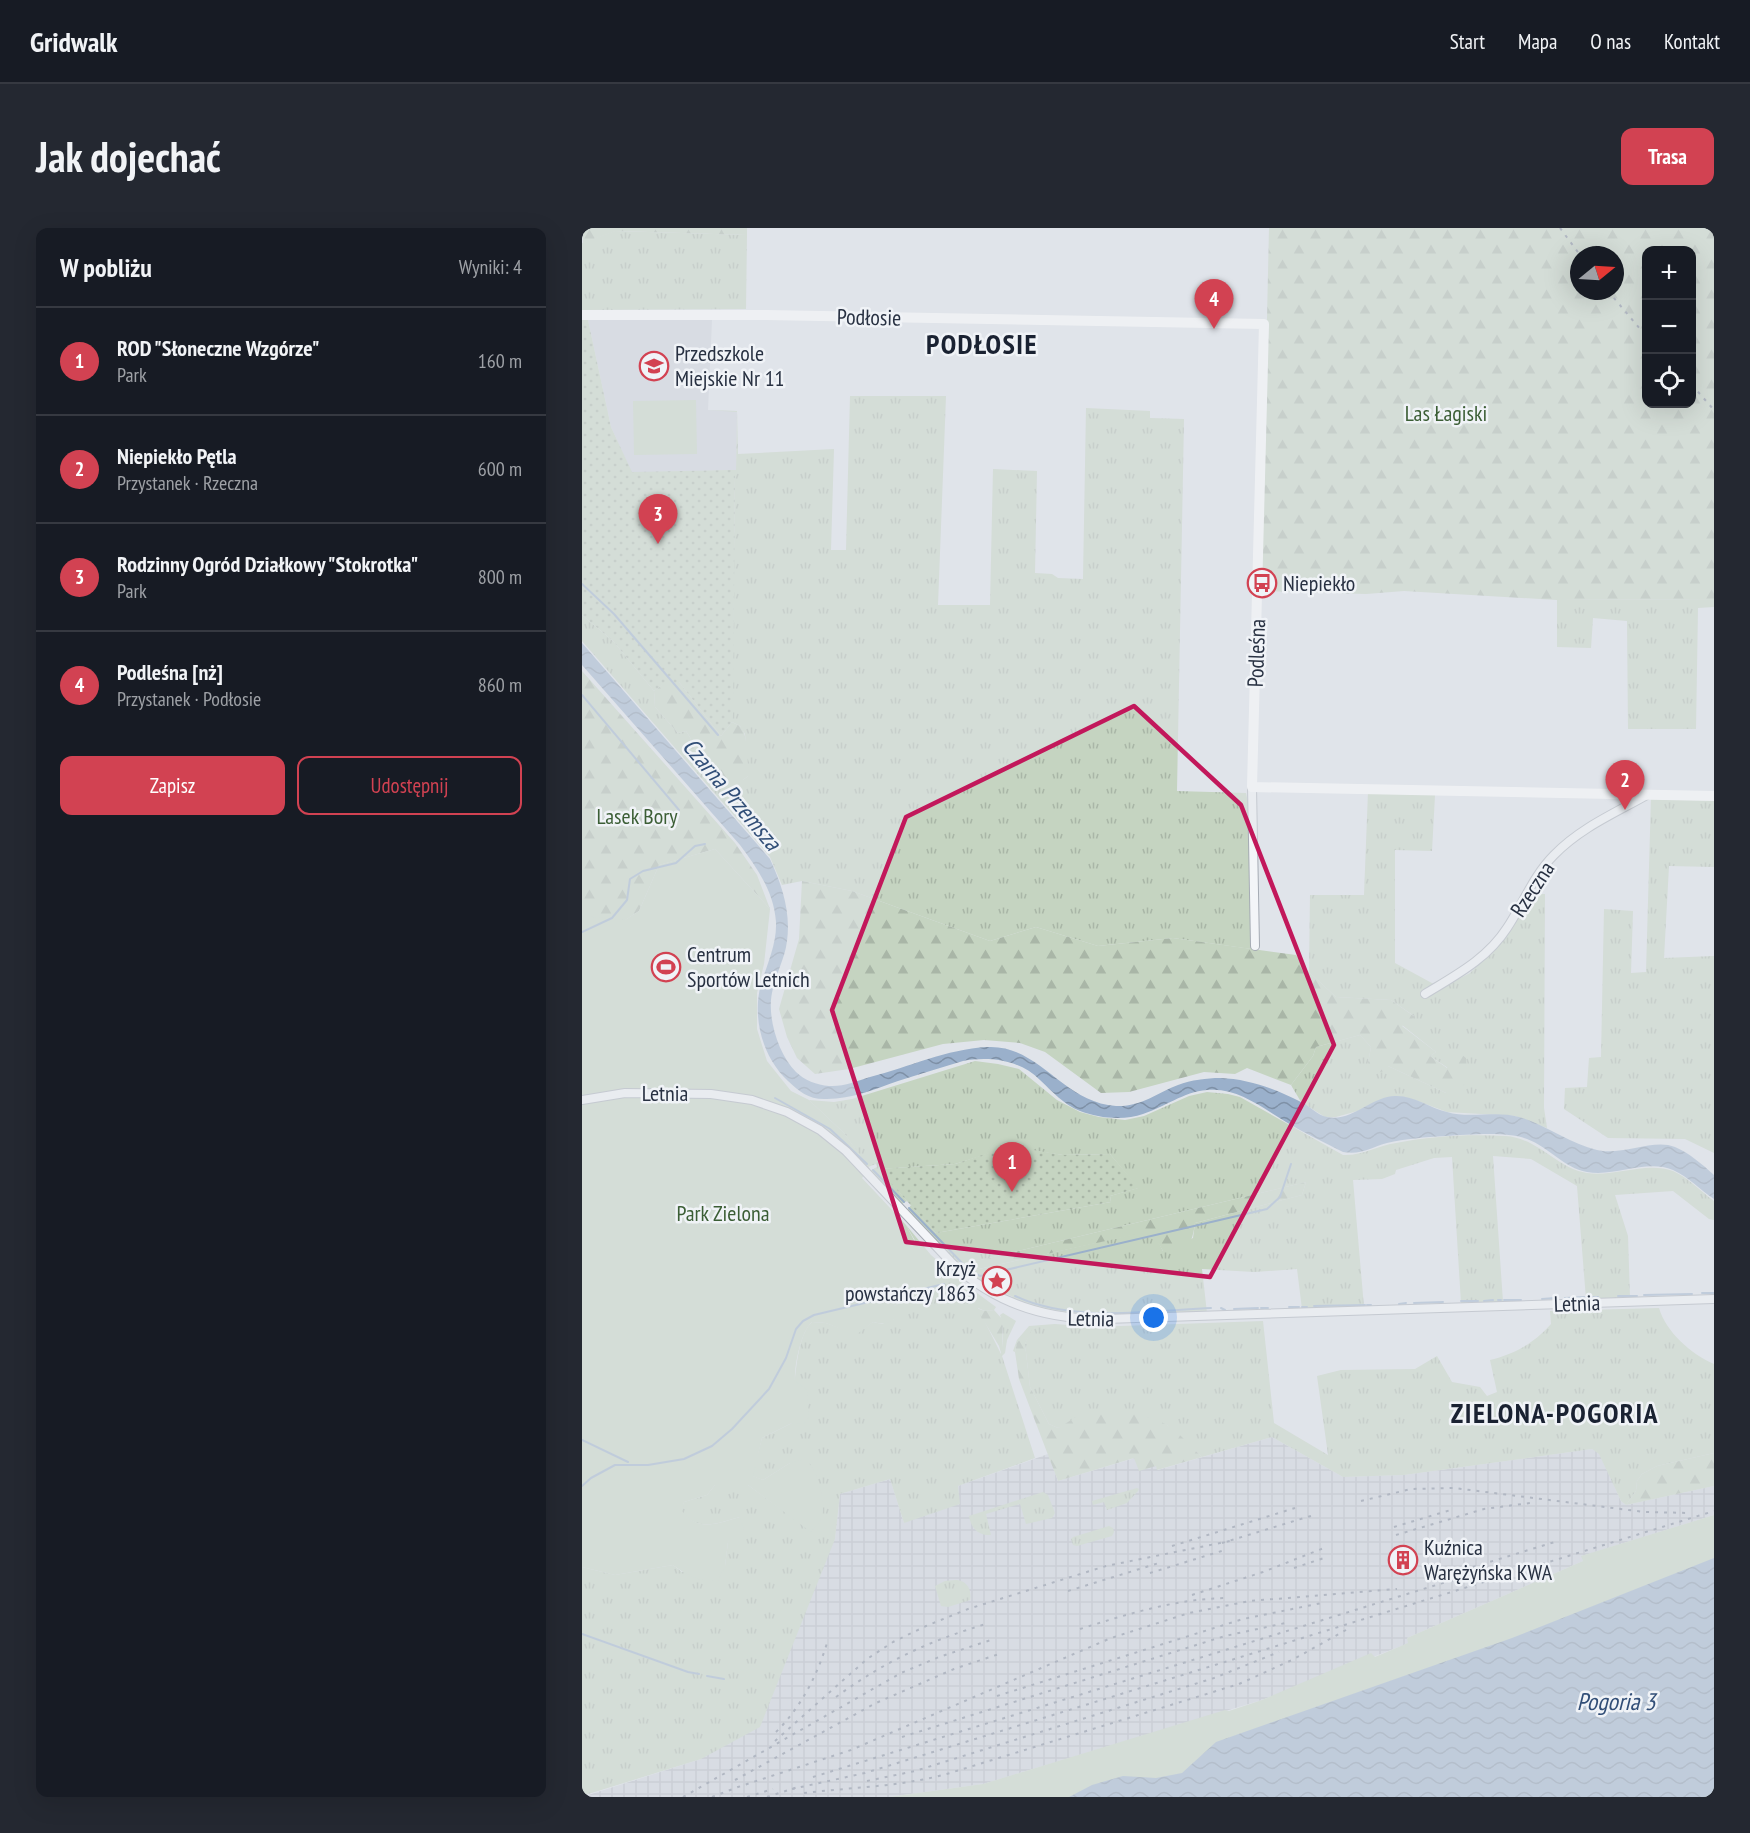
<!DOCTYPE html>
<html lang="pl">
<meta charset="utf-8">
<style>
body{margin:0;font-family:"PT Sans Narrow",sans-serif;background:#242831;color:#f1f3f6}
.controls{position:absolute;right:18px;top:18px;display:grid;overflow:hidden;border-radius:12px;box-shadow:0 6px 24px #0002}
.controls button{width:54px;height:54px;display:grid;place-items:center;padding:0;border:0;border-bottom:2px solid #363941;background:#171b24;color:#f1f3f6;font:30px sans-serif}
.compass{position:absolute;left:988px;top:18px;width:54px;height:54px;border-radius:50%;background:#171b24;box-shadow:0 6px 24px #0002;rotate:72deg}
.you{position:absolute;left:572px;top:1090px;width:21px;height:21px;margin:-15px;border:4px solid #fff;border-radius:50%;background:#1a73e8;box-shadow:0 0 0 9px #1a73e833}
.badge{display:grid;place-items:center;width:39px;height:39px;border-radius:50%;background:#d24252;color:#fff;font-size:20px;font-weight:700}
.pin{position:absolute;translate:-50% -50px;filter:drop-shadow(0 2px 3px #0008)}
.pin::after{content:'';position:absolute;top:32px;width:21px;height:18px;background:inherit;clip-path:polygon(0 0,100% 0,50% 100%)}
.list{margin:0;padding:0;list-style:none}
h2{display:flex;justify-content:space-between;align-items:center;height:78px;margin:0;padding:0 24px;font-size:26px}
h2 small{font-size:20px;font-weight:400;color:#9ea1a6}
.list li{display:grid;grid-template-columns:39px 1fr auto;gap:18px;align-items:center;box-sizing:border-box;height:108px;padding:0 24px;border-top:2px solid #363941}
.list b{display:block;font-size:22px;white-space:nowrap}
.list p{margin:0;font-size:20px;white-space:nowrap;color:#9ea1a6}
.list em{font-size:20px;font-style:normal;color:#9ea1a6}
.actions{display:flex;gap:12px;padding:18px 24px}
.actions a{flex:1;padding:14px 0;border:2px solid #d24252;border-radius:12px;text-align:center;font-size:21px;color:#d24252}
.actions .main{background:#d24252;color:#fff}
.icon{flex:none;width:33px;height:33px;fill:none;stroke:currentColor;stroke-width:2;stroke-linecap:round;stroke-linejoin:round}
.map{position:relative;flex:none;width:1132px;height:1569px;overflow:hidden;border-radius:12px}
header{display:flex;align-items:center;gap:36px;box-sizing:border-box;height:84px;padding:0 30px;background:#171b24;border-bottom:2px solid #363941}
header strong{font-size:28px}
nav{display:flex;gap:33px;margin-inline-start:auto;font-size:21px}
.intro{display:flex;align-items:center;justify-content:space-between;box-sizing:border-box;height:144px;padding:0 36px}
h1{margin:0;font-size:42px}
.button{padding:15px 27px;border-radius:12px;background:#d24252;color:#fff;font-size:21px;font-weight:700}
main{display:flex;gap:36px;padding:0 36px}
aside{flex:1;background:#171b24;border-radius:12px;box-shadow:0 6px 24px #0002}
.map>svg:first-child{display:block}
</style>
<header>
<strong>Gridwalk</strong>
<nav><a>Start</a><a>Mapa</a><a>O nas</a><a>Kontakt</a></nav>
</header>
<div class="intro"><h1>Jak dojechać</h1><a class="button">Trasa</a></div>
<main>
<aside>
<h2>W pobliżu<small>Wyniki: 4</small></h2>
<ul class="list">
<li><span class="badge">1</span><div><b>ROD &quot;Słoneczne Wzgórze&quot;</b><p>Park</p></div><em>160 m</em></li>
<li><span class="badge">2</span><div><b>Niepiekło Pętla</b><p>Przystanek · Rzeczna</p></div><em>600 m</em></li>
<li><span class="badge">3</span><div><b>Rodzinny Ogród Działkowy &quot;Stokrotka&quot;</b><p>Park</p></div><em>800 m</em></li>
<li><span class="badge">4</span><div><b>Podleśna [nż]</b><p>Przystanek · Podłosie</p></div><em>860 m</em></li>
</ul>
<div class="actions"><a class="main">Zapisz</a><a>Udostępnij</a></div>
</aside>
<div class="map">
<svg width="1132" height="1569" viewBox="0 0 1132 1569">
<defs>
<pattern id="industrial-grid" width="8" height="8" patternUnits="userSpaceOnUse" patternTransform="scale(1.5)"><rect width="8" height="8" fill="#ced3dc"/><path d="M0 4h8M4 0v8" fill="none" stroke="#b1b6be"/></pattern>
<pattern id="grass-tufts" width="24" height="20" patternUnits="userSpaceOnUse" patternTransform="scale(1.5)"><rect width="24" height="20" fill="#c5d4c1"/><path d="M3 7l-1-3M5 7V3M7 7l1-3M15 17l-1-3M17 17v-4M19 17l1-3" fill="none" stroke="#a9b6a7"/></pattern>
<pattern id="forest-firs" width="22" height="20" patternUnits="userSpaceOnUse" patternTransform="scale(1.5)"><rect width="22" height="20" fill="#c5d4c1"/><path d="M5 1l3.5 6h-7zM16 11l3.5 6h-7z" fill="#a9b6a7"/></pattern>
<pattern id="garden-dots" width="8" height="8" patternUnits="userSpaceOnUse" patternTransform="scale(1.5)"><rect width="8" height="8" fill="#c5d4c1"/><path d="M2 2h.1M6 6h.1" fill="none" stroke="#a9b6a7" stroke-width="1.8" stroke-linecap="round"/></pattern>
<pattern id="water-waves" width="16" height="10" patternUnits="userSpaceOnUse" patternTransform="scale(1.5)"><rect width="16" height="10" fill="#9ab0cb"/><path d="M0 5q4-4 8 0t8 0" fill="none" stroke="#7e90a6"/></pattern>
</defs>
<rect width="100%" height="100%" fill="#e0e4ea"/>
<!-- built -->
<polygon fill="#ced3dc" points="6,92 130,92 126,182 155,183 154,242 50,245 29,199"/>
<!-- industrial -->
<polygon fill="url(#industrial-grid)" points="690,1209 761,1249 822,1247 1010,1221 1017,1225 1039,1273 1044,1277 1132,1258 1132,1287 1000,1328 1001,1333 825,1410 827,1415 680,1472 401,1556 307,1569 0,1569 119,1531 253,1311 258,1266 308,1251 322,1295 376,1258 466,1226 476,1253 553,1230 574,1238 576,1242"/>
<!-- grass -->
<g fill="url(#grass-tufts)">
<polygon points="33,3 165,7 164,81 0,82 0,15"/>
<polygon points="268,168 364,168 356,377 408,377 411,241 455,243 453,345 470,346 476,350 501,351 504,180 568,183 568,190 602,191 595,563 664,565 668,585 669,721 591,710 516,718 454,699 408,713 270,663 220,653 200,657 188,629 0,413 0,387 31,413 72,463 73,479 96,505 104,503 109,511 108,522 130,546 161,552 166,548 163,506 158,498 150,494 153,243 125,243 154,242 155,184 126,182 155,183 156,226 252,221 249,322 264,322"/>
<polygon points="1132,371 1132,379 1116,380 1114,501 1046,501 1045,393 1011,390 1009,420 975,419 975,372"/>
<polygon points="786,564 853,567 850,623 813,622 813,735 859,760 888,745 913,720 950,666 963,666 962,880 965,900 933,888 865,884 833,872 779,882 754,889 743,889 719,874 709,857 731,828 734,819 778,807 789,819 786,835 806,838 864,865 866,840 848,828 854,824 820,797 832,788 809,772 754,769 727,744 728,667 782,667"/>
<polygon points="1069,569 1132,572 1132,639 1087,638 1082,730 1132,728 1132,925 1103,911 1026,910 982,881 983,860 1005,859 1007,830 1019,829 1022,681 1051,683 1049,745 1064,744"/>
<path d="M393,833L416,836L437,841L475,872L498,884L517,889L543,892L562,888L607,868L625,864L646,866L658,869L761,927C780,928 795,918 814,915C849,908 887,906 923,908C957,910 975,941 1005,945C1033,949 1064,933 1091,943C1107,950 1118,963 1132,973V992L1127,991L1091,963L1033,967L1046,1008L1048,1070L1004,1071L995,958L949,931L911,928L921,1074L879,1075L870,929L852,930L814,942L813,946L800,951L771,952L782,1079L720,1081L715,1041L672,1044L620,1041L625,1085C560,1086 492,1095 430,1071L431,1069L412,1060L416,1052H414L411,1058L401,1052L399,1054L387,1045V1042L390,1040L393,1042L570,1002L581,1023L611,1010L613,995L720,967L724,954L386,1035L387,1037L380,1039L325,983L329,977L354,1005L529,974L528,968L556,960L528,926L481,927L428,919L373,936L297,941L325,973L320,976L288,943L295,939L294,936L286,939L262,905L227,872L252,874L270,871Z"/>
<path d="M324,997L349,1027L380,1054L414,1079L412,1082L403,1083L396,1080L419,1126C421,1115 423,1097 418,1087L421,1085L434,1093L425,1112L423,1125L420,1128L453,1230L376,1258L378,1276L322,1295L308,1251L258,1266L253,1311L178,1499L119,1531L0,1568V1339L33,1347L91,1337L100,1344L143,1338L146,1314L158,1289C135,1295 116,1305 99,1283L102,1274L125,1267L133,1257H166L229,1303L208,1235L181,1252L170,1248L180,1210L210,1195C212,1171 212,1109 230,1094L244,1095L274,1106L291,1094L300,1096L312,1091V1078L327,1071L361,1061Z"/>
<path d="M1077,1080C1084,1104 1109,1126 1132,1136V1225L1075,1238L1060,1246L1055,1253L1054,1263L1044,1277L1039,1273L1017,1226L1010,1221L822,1247L761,1249L690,1209L620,1229L585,1197L502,1185L487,1196L476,1200L467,1196L448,1159L443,1116L449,1101L435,1115L433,1124L431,1123L435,1112L447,1098L473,1096L511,1099L681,1093L692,1195L746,1227L735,1148L759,1142L833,1141L855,1128L870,1154L898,1159L905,1168L915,1164L908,1132C934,1125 951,1116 969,1096L968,1083Z"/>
<polygon points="555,1260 557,1261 556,1263 545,1275 525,1282 522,1274 511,1277 510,1273"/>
<path d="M461,1264L466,1267L473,1285L470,1290L444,1296L438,1276L404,1286L409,1307C396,1308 389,1300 387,1288Z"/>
<polygon points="527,1298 531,1300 532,1304 530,1308 495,1318 491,1317 489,1311 491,1309"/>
<path d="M373,1352C385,1352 390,1362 388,1372L366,1379L359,1378L353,1358L363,1353Z"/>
</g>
<!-- forest -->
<g fill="url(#forest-firs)" fill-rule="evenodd">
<polygon points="0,0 165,0 165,7 34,3 1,15"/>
<path d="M687,0H1132V371L975,372L822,363L784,366L679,363ZM1064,22H1110V176H1064ZM997,27H1033V63H997Z"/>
<polygon points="0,443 153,615 175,647 188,681 133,621 77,637 57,683 10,714 0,708"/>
<path d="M89,450L97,454L139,508L150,494C152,495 157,497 159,499C166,507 166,538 166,548L161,552C132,552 126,541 108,522L109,511L104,503L96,505L73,479L72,463Z"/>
<polygon points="220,653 270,663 408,713 454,699 516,718 591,710 714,727 727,744 754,769 809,772 833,789 820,798 854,824 848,828 865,840 875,823 884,830 886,855 864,865 806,838 802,843 792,846 786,835 789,819 778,807 734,819 731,828 709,857 665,840 653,846 622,844 547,864 519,865 463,824 438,815 402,812 361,816 267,841 233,846 215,830 205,809 197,781 217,711"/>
<path d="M724,954L720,967L613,995C610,1015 609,1016 591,1025L581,1023L569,1003L392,1042L386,1035Z"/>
<polygon points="394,1080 403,1083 412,1082 421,1092 420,1128 417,1118"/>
<path d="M447,1100L450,1101L443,1116L448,1159L467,1196L476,1200C485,1196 495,1186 504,1184C524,1180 568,1186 585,1197C598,1205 609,1219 620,1229L575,1242L574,1238L557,1243L552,1230L476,1253L437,1151L433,1124L435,1115Z"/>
<polygon points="1132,1225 1132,1258 1044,1277 1054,1263 1055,1253 1060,1246 1075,1238"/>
</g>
<!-- park -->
<g fill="#c5d4c1">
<polygon points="114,172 115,226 52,227 51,173"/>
<path d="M133,621L188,681L182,736L175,765V801L185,833L209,863L227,872L262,905L288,941L280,950L324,997L333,1014L361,1052V1062L327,1071L312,1078V1091C305,1097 299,1096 291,1094L274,1107L244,1095L230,1094C219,1103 212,1138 213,1153L225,1162L227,1189L222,1196L210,1195L180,1210L171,1248L181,1252L208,1235L222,1231C235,1237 244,1275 240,1288C238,1294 233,1299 229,1304L166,1257H133L125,1267L102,1274L100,1283C116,1305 136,1295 158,1289L162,1302L146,1314L143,1338L136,1353C118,1354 105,1348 91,1337L33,1347L0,1339V688L43,692L57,683L77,637Z"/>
<polygon points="1132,1287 1132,1569 307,1569 401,1556 643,1482 647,1483 680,1472 789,1425 793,1429 826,1415 825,1410 1001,1333 999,1328"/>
</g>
<!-- garden -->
<g fill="url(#garden-dots)">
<polygon points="0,92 6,92 29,199 50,244 153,242 151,486 150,494 139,508 97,454 94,456 89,451 72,463 31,413 0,387"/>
<polygon points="428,918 481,927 528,926 557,960 528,968 529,974 354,1005 296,941 373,936"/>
</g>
<!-- water -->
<g fill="url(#water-waves)">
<path d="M0,415L188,631C200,657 209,684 205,713C203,731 193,747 190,765C185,789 196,826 214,844C222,852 235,857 247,858C261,859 275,853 288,849C327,839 365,821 405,819C457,816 480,874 534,878C559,879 575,865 596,857C609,852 625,850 638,850C667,851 694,861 719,874C728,878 735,887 745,889C771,894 790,868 813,868C831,867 848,880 865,884C888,891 914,882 937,889C964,897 988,916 1015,922C1040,928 1072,910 1093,919C1107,925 1120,936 1132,947V971C1118,962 1107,949 1091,942C1064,931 1034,949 1005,944C982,940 967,919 945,911C923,903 887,907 863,908C844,909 823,911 805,915C787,920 780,927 761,924C742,914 722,905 704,894C679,879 655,859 625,862C601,864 583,879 561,886C542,893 516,890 498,883C481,876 471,864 458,852C438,832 408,828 381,833C359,840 337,846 316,853C293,861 270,871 245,871C227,872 218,864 206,853C180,829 170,789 179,756C185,737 195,715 194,694C192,664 175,640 158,617L0,437Z"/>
<polygon points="1132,1330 1132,1569 487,1569 510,1557 541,1548 574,1550 600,1545 634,1514 930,1410"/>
</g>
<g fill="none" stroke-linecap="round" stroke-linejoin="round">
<!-- stream -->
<g stroke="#9ab0cb" stroke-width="2">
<polyline points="0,356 32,386 136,507"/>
<polyline points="0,467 97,582"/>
<polyline points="0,704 30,690 45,672 48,651 61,643 94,635 113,618 123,616"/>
<polyline points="193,870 248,901 285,936"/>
<polyline points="291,942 322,974"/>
<polyline points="327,980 382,1037"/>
<polyline points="390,1043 398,1048 685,981 698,969 709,936"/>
<polyline points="1120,1065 1132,1065"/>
<polyline points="1062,1067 1110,1066"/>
<path d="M433,1068C489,1095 568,1083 629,1080"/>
<polyline points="1036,1068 1055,1068"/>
<polyline points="1006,1069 1016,1069"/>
<polyline points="983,1070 1003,1069"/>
<polyline points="960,1071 973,1070"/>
<polyline points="916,1072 919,1072"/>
<polyline points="922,1072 939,1072"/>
<polyline points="879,1073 896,1073"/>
<polyline points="902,1073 911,1072"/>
<polyline points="832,1075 861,1074"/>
<polyline points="817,1076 824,1075"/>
<polyline points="785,1077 789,1077"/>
<polyline points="732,1078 783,1077"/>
<polyline points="707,1079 717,1079"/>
<polyline points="720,1079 725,1079"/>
<polyline points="639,1080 643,1082"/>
<polyline points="679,1080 686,1080"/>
<polyline points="652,1081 676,1080"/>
<polyline points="0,1212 46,1234"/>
<polyline points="0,1258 9,1250 33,1237 66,1237 102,1231 130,1218 150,1201 187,1161 204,1130 214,1101 221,1093 232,1087 362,1056"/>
<polyline points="0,1406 106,1444 117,1446"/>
<polyline points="125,1448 142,1451"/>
</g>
<!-- street casing -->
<g stroke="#a5abb4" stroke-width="10">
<g id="street">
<polyline points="670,559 673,718"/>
<path d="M843,766C874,747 905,731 925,700C941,676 951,648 972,627C998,600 1033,585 1065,567"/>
<path d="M0,872L43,865L129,866L170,872L205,884L238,902L264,923L369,1034C412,1076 466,1092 524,1091L1132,1071"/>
</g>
</g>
<!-- street -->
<use href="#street" stroke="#f3f5f8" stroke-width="8"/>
<!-- secondary -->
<polyline stroke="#fff" stroke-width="10" points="0,87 183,87 682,96 670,559 1132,568"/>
<!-- rail -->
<g stroke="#798294" stroke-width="2" stroke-dasharray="3 6" stroke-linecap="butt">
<polyline points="978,0 998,27"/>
<polyline points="1026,63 1064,108"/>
<polyline points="1110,157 1132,182"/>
<polyline points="779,1273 829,1261 872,1260 1063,1284 1108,1285"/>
<polyline points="812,1299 872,1281"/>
<polyline points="814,1307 902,1281 948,1275"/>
<polyline points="640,1315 732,1287"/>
<polyline points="590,1318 713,1280"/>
<polyline points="891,1339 976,1313"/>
<polyline points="712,1340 745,1329"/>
<polyline points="568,1345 643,1322"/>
<polyline points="486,1363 577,1335"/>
<polyline points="610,1367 681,1344 742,1320"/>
<path d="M498,1401C546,1386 593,1371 644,1370"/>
<polyline points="415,1468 661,1391 740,1375"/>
<path d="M254,1469C305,1432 347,1413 407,1395"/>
<path d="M194,1504C219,1479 235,1448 245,1415"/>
<polyline points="320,1509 643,1408 708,1394"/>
<polyline points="193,1513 285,1431 311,1414 344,1398 386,1381 524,1338 648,1313"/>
<polyline points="231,1549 864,1354 920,1341"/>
<polyline points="153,1552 294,1475 372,1441 417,1426"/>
<polyline points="285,1553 333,1543 632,1450 697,1424"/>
<polyline points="210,1561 283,1545 1132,1283"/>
<path d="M222,1565C271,1559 320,1559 368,1545L657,1456L710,1432L764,1402"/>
<polyline points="101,1569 319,1445 357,1429 412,1411"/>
<polyline points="130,1569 156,1559 269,1522 529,1410 607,1385 668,1373 815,1361"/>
<polyline points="165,1569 191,1561"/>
<polyline points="185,1569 216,1559"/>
</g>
</g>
<!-- marked area -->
<path d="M0 0H1132V1569H0ZM552,478L659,577L752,817L628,1049L324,1014L250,782L324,589Z" fill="#e0e4ea" fill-opacity=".55" fill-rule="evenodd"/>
<path fill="none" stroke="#c2185b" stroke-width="4.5" stroke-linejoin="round" d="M552,478L659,577L752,817L628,1049L324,1014L250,782L324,589Z"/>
<!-- icons -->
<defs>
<g id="school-ring" transform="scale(1.5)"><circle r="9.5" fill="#f0f3f7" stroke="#d24252" stroke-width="1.5"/><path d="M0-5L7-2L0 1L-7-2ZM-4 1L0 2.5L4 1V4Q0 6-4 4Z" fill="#d24252"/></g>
<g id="bus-ring" transform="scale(1.5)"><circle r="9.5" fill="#f0f3f7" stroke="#d24252" stroke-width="1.5"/><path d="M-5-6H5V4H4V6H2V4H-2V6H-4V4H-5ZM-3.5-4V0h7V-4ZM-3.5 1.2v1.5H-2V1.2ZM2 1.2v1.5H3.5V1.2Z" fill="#d24252"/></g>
<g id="stadium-ring" transform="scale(1.5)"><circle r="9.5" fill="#f0f3f7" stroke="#d24252" stroke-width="1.5"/><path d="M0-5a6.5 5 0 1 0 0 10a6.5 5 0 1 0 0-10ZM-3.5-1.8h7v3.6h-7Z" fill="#d24252"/></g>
<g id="sight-ring" transform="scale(1.5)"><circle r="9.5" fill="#f0f3f7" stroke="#d24252" stroke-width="1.5"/><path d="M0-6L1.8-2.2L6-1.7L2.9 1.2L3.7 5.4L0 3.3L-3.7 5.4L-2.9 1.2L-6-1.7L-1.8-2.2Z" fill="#d24252"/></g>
<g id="building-ring" transform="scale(1.5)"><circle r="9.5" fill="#f0f3f7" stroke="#d24252" stroke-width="1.5"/><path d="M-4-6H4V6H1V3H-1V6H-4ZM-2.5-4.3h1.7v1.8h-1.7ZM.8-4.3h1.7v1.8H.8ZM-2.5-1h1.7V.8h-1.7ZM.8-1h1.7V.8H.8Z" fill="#d24252"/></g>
</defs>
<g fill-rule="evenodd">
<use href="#school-ring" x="72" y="138"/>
<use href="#bus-ring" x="680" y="355"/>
<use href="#stadium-ring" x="84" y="739"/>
<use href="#sight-ring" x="415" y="1053"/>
<use href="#building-ring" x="821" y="1332"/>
</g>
<g text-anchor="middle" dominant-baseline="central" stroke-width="5" stroke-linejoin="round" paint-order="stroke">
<!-- street labels -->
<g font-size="22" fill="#283142" stroke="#f0f3f7">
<text transform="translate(287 89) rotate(1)">Podłosie</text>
<text transform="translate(674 425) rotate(-88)">Podleśna</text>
<text transform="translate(950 661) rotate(-57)">Rzeczna</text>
<text x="83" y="865">Letnia</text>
<text transform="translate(995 1075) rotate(-2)">Letnia</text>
<text transform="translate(509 1090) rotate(1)">Letnia</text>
</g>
<!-- poi labels -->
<g font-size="22" fill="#283142" stroke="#f0f3f7" text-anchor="start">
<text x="93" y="125">Przedszkole<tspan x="93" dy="25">Miejskie Nr 11</tspan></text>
<text x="701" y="355">Niepiekło</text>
<text x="105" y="726">Centrum<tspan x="105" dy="25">Sportów Letnich</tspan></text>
<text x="394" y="1040" text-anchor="end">Krzyż<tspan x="394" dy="25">powstańczy 1863</tspan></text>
<text x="842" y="1319">Kuźnica<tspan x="842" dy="25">Warężyńska KWA</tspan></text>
</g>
<!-- park labels -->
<g font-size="22" fill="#3b5e35" stroke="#f0f3f7">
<text x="864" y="185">Las Łagiski</text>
<text x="55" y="588">Lasek Bory</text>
<text x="141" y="985">Park Zielona</text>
</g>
<!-- water labels -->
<g font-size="24" font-style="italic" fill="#314e77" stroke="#f0f3f7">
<text transform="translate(150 566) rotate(50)">Czarna Przemsza</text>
<text x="1034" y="1473">Pogoria 3</text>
</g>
<!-- district labels -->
<g font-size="28" font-weight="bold" letter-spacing="1.5" fill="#1a2232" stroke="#f0f3f7">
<text x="400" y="115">PODŁOSIE</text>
<text x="973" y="1184">ZIELONA-POGORIA</text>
</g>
</g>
</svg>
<div class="controls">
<button>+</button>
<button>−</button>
<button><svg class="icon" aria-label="locate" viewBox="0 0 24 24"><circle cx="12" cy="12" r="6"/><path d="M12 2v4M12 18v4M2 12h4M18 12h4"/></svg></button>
</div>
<svg class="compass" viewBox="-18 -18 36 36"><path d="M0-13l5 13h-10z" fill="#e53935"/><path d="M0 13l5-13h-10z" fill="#9ea1a6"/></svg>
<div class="you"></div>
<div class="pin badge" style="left:430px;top:964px">1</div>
<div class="pin badge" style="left:1043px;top:582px">2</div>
<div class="pin badge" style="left:76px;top:316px">3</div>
<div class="pin badge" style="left:632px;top:101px">4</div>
</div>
</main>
